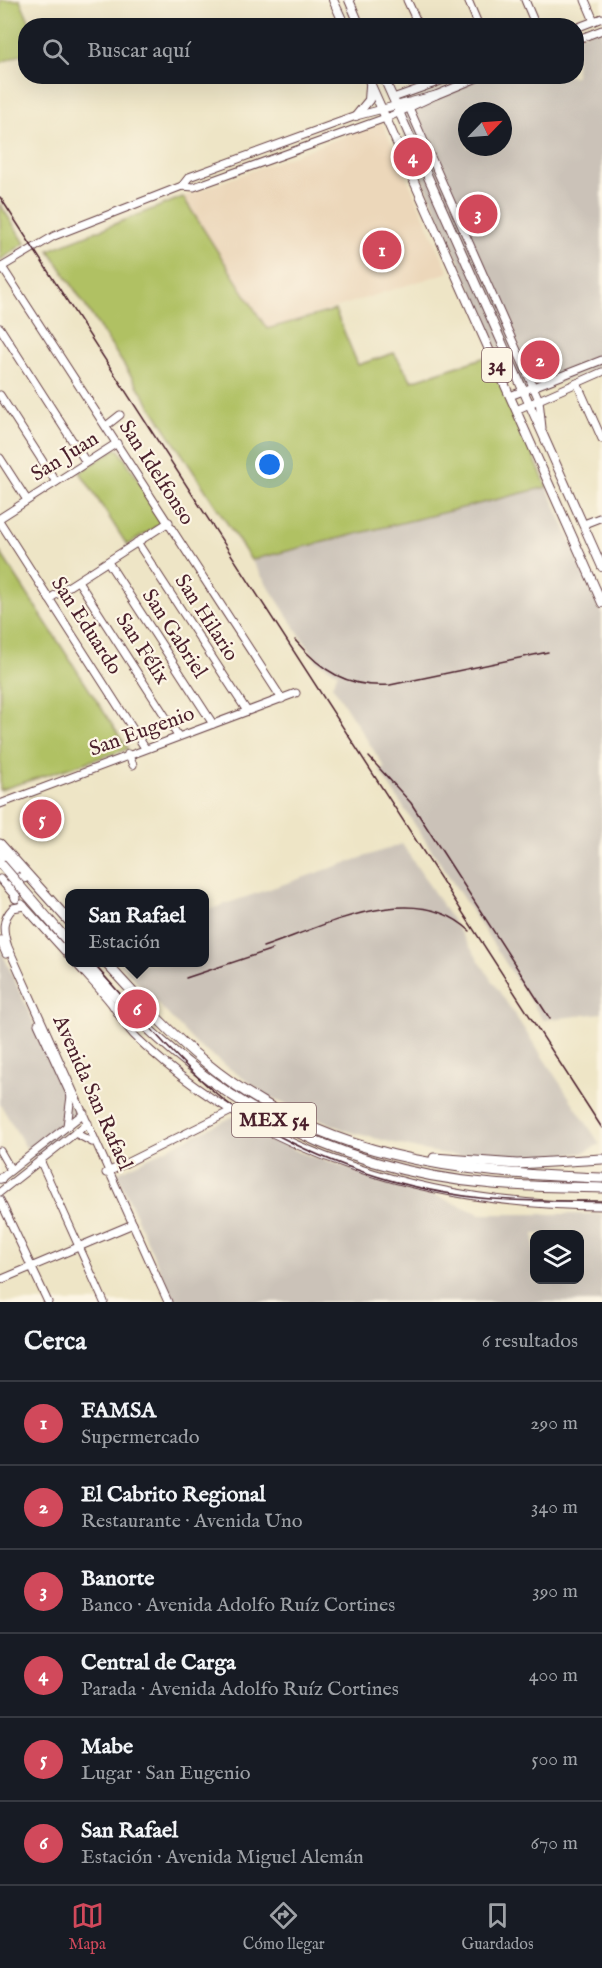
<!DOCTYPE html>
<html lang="es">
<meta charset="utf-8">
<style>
body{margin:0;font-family:"IM FELL English",serif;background:#20242c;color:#f1f3f6}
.controls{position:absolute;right:18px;bottom:18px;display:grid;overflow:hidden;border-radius:12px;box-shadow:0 6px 24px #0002}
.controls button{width:54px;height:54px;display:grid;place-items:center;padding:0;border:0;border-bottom:2px solid #363941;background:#171b24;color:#f1f3f6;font:30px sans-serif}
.compass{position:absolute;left:458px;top:102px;width:54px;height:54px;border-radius:50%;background:#171b24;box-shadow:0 6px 24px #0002;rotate:65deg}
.you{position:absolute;left:270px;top:465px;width:21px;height:21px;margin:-15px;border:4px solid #fff;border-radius:50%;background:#1a73e8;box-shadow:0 0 0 9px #1a73e833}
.badge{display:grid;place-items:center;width:39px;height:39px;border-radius:50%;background:#d1495b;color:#fff;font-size:20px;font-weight:700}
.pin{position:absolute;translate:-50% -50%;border:3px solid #fff;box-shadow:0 2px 6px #0006}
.popup{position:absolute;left:65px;top:889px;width:144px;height:78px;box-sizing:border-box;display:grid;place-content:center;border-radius:12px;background:#171b24;filter:drop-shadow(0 2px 4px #0005);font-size:20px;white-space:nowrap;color:#9ea1a6}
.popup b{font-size:22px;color:#f1f3f6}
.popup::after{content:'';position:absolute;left:50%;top:100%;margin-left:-12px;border:12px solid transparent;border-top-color:#171b24}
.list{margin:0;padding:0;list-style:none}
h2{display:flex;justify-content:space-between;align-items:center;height:78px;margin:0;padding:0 24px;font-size:26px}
h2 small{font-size:20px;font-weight:400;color:#9ea1a6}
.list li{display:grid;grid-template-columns:39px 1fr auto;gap:18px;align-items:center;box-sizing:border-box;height:84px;padding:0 24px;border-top:2px solid #363941}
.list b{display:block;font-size:22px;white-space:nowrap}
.list p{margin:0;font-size:20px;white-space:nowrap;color:#9ea1a6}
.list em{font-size:20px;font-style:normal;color:#9ea1a6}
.icon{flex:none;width:33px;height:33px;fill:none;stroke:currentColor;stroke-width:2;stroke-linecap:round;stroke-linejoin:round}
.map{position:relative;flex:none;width:602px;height:1302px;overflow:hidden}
.search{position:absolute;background:#171b24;box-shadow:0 6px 24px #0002;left:18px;right:18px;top:18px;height:66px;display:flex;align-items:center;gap:15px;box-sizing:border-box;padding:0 21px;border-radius:24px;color:#9ea1a6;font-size:22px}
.sheet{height:582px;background:#171b24}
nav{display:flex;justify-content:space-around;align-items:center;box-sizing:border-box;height:84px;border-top:2px solid #363941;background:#171b24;font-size:16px;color:#9ea1a6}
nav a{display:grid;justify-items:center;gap:3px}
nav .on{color:#d1495b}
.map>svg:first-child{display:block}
</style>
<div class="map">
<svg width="602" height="1302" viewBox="0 0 602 1302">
<rect width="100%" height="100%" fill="#fcf5e5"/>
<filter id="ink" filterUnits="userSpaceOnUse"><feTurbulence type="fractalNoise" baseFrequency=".0167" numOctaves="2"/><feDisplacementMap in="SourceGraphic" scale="12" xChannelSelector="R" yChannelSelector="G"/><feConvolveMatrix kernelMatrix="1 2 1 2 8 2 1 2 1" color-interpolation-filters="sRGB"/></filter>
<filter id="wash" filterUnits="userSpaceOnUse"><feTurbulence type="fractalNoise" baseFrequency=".008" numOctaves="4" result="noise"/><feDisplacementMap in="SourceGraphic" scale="24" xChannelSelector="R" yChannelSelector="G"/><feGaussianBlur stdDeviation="1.35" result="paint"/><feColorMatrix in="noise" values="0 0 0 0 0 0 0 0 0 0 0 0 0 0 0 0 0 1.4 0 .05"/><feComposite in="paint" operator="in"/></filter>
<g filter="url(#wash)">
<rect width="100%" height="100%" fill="#eee5c6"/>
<!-- built -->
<polygon fill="#ecd7ba" points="382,122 449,272 267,329 183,197"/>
<!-- industrial -->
<g fill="#cbc2b8" fill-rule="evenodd">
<path d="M602,27V366L519,398L391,107L471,77L576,76L577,36ZM467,111H503V147H467Z"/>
<polygon points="547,487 602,612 602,1013 543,1020 379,770 385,768 332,685 338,673 317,661 251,560"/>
<polygon points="402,844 600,1144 583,1153 492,1161 421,1150 347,1131 269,1097 197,1045 119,963 204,962 205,911"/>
<polygon points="0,948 78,1121 33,1159 0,1104"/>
<path d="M234,1116L299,1152L430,1193L480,1214H602V1302H174L117,1173ZM534,1234H580V1280H534Z"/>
</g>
<!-- green -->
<g fill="#b0c164" stroke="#7d7048" stroke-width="1.5">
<polygon points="0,0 20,0 31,25 26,26 25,53 0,63"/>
<polygon points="183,197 267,329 335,310 358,365 394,353 412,381 489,356 547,487 251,560 49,250"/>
<polygon points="0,204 25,243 0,260"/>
<polygon points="115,449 119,450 164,519 162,523 127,545 80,472"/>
<polygon points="0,552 128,749 0,790"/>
</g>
</g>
<g filter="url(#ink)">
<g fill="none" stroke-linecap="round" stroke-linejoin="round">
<!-- minor casing -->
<g stroke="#633d42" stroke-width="9">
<g id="minor">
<polyline points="407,0 419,26"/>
<polyline points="468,0 479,26"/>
<polyline points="525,0 536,26"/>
<polyline points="585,0 594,21"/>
<polyline points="576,28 602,18"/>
<polyline points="576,40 602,30"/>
<polyline points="393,98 455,76"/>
<polyline points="407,103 539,400 542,428"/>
<polyline points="182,186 189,177 356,116 436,95 482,76"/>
<polyline points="2,267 282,699"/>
<polyline points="0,268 54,236 182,186 194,187 391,116 436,95"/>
<polyline points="0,328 86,462"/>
<polyline points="577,383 602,439"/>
<polyline points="0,395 56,482"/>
<polyline points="510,396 602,360"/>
<polyline points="516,410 602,372"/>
<polyline points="106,426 120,415"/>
<polyline points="0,458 27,500"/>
<polyline points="0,518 117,443"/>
<polyline points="0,522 145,748"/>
<polyline points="584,524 602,517"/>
<polyline points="137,542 247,711"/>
<polyline points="108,562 213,724"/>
<polyline points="78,581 178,736"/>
<polyline points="49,599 169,522"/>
<polyline points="128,754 133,765"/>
<polyline points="0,804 296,693"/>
<polyline points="0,879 14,895"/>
<polyline points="22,904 70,957"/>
<path d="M24,906L13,908C1,920 3,932 8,947L168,1302"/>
<polyline points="0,940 6,954"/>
<path d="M75,962C87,976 100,989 111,1003C120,1016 127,1029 138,1039C262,1158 434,1205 602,1206"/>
<polyline points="38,1024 71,1096"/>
<polyline points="67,1126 71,1096"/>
<polyline points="75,1133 92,1142"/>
<polyline points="0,1151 11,1170"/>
<polyline points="40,1160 104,1302"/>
<polyline points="106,1173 231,1111"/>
<polyline points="0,1179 84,1113"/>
<polyline points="0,1192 88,1123"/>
<polyline points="0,1200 48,1302"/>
<polyline points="0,1280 133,1224"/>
</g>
</g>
<!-- major casing -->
<g stroke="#633d42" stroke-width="10">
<g id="major">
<polyline points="333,0 345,26"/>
<polyline points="349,0 360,26"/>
<polyline points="367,76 602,603"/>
<polyline points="383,76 602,567"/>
<polyline points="356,116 369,100 370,86"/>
</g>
</g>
<!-- highway casing -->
<g stroke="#633d42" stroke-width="11">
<g id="highway">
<polyline points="0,844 70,922"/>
<polyline points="0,854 15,869"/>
<polyline points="16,898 12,882 17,878 24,878"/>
<path d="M85,962C194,1091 323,1170 493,1184C529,1187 566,1187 602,1188"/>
<path d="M105,962C137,997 168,1032 205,1062C323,1159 455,1173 602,1178"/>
<polyline points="434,1158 517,1164 602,1159"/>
<polyline points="0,1178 1,1178"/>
</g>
</g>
<!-- minor -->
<use href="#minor" stroke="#fff" stroke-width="7"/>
<!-- major -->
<use href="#major" stroke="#fff" stroke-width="8"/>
<!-- highway -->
<use href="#highway" stroke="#fff" stroke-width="9"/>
<!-- rail -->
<g stroke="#4a1f2b" stroke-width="1.5">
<polyline points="0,197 602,1128"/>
<path d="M295,640C321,671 348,688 390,685L548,652"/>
<polyline points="369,757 411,803 550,1019"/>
<polyline points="0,861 70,938"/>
<path d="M263,947C325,926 414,878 470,931"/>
<path d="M92,962C134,1009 175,1060 224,1100C292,1154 393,1188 480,1198C520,1202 561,1201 602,1201"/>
<polyline points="186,978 273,949"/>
</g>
<!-- highway-bridge casing -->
<g stroke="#633d42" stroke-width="11" stroke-linecap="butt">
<polyline id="highway-bridge" points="0,863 70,944"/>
</g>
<!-- highway-bridge -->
<use href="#highway-bridge" stroke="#fff" stroke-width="9"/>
</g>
</g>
<g text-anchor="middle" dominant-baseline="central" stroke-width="4.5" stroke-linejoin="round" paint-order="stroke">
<!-- shield labels -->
<g fill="#fcf5e5" stroke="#7f5f63" stroke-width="1.5">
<rect x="482" y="348" width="30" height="34" rx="4.5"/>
<rect x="232" y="1103" width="84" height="34" rx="4.5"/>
</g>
<g font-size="20" font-weight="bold" fill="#4a1f2b">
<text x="497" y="365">34</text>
<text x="274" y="1120">MEX 54</text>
</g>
<!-- street labels -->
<g font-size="21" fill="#4a1f2b" stroke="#fcf5e5">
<text transform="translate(65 457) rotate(-32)">San Juan</text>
<text transform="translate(156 473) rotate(57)">San Idelfonso</text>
<text transform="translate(206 618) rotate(57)">San Hilario</text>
<text transform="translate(86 626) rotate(57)">San Eduardo</text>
<text transform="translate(174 634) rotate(57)">San Gabriel</text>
<text transform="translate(142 649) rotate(57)">San Félix</text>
<text transform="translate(142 732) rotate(-20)">San Eugenio</text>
<text transform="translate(92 1093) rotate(66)">Avenida San Rafael</text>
</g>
</g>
</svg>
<div class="controls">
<button><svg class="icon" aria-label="layers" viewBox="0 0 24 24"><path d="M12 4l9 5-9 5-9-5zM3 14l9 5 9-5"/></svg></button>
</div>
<svg class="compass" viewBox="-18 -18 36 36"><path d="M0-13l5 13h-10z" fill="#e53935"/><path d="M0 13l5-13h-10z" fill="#9ea1a6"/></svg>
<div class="you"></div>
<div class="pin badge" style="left:382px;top:250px">1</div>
<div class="pin badge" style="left:540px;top:360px">2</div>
<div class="pin badge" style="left:478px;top:214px">3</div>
<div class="pin badge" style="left:413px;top:157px">4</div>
<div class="pin badge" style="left:42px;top:819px">5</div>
<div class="pin badge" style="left:137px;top:1009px">6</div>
<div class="popup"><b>San Rafael</b>Estación</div>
<div class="search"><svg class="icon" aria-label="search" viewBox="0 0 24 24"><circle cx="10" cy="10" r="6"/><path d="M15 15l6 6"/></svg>Buscar aquí</div>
</div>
<section class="sheet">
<h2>Cerca<small>6 resultados</small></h2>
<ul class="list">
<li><span class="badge">1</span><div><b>FAMSA</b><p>Supermercado</p></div><em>290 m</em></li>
<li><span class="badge">2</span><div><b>El Cabrito Regional</b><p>Restaurante · Avenida Uno</p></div><em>340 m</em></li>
<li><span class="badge">3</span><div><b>Banorte</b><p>Banco · Avenida Adolfo Ruíz Cortines</p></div><em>390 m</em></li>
<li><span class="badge">4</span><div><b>Central de Carga</b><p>Parada · Avenida Adolfo Ruíz Cortines</p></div><em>400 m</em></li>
<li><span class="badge">5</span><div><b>Mabe</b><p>Lugar · San Eugenio</p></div><em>500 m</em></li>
<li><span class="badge">6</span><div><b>San Rafael</b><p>Estación · Avenida Miguel Alemán</p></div><em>670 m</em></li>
</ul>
</section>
<nav>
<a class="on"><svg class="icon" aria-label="map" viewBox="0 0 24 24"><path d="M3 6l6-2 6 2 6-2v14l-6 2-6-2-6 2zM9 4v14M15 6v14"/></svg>Mapa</a>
<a><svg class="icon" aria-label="directions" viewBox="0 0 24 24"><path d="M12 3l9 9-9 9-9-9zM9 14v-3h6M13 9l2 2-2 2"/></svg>Cómo llegar</a>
<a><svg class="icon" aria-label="saved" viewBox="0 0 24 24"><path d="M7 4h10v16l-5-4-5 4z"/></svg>Guardados</a>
</nav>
